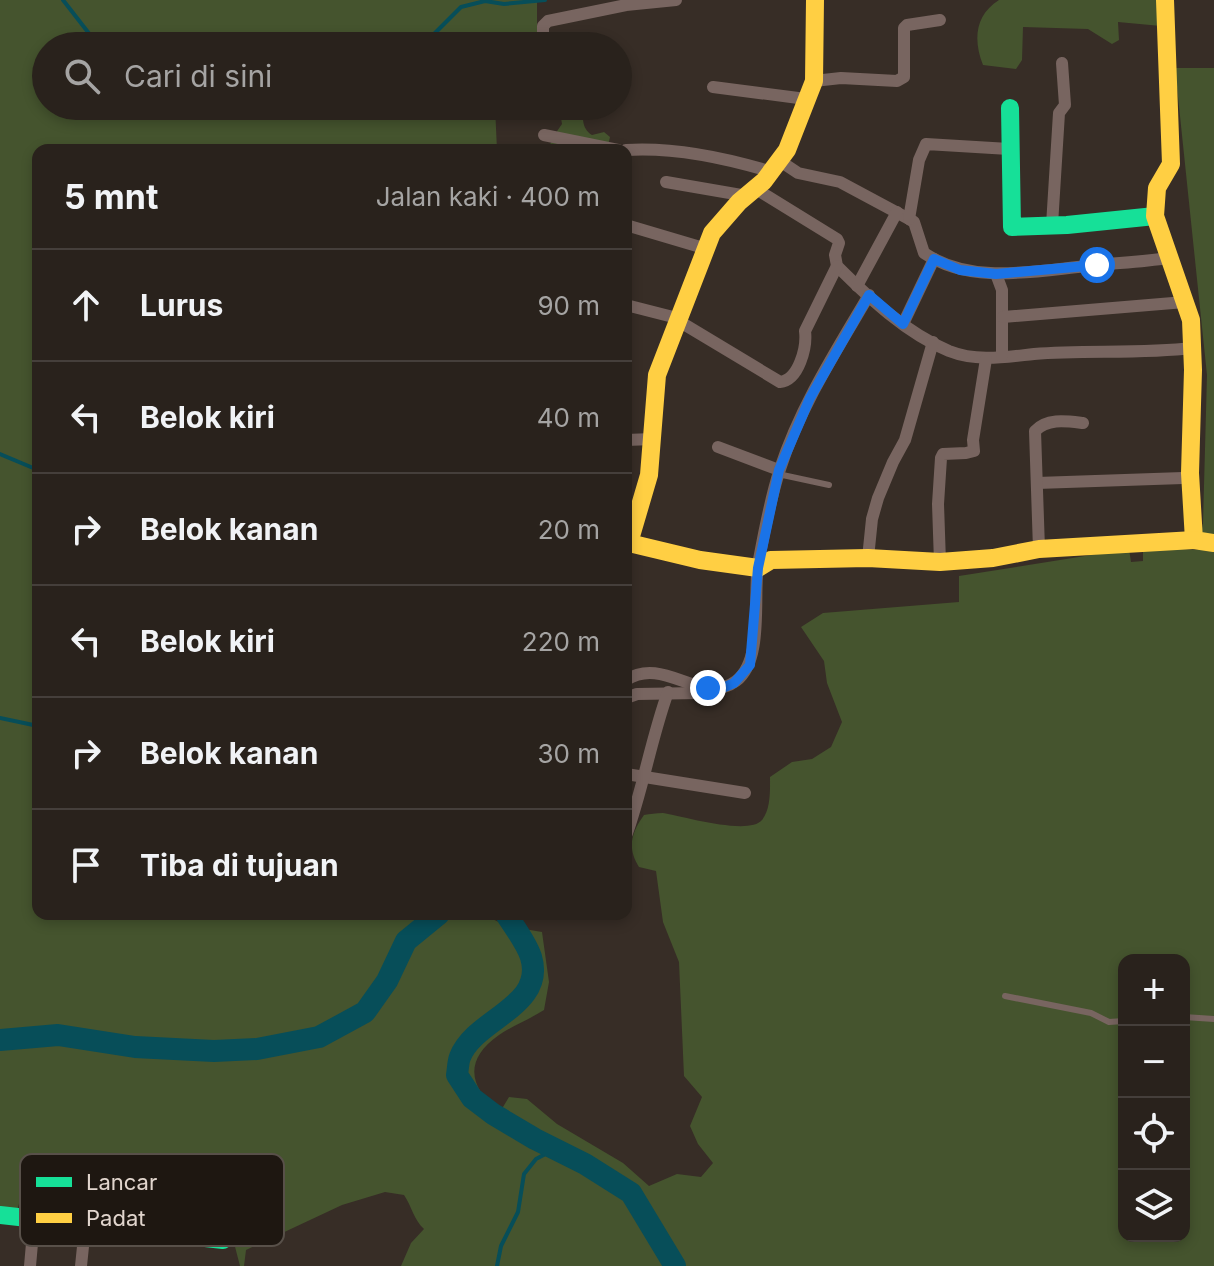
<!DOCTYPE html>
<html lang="id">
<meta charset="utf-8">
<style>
body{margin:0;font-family:Inter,sans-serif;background:#312a25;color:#f1f3f6}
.controls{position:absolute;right:24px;bottom:24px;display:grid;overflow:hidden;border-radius:16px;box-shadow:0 4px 12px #0003}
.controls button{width:72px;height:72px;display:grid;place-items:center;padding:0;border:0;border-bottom:2px solid #453f3b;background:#29221c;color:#f1f3f6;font:40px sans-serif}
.stop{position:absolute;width:24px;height:24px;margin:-18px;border:6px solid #1a73e8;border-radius:50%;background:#fff}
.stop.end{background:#1a73e8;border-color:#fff;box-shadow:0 2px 8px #0008}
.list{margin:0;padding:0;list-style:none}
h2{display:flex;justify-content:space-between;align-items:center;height:104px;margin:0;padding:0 32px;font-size:34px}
h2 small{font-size:26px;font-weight:400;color:#a5a4a3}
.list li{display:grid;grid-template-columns:52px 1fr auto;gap:24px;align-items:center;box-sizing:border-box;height:112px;padding:0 32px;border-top:2px solid #453f3b}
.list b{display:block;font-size:30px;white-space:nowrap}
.list em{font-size:26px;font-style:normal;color:#a5a4a3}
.icon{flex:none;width:44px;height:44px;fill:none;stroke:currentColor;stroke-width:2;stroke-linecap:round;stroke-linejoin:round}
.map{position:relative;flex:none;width:1214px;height:1266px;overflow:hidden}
.search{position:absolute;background:#29221c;box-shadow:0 4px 12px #0003;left:32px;top:32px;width:600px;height:88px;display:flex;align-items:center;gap:20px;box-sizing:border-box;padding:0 28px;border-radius:44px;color:#a5a4a3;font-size:30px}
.panel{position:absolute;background:#29221c;box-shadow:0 4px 12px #0003;left:32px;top:144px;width:600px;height:776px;border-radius:16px}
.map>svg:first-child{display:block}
</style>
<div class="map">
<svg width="1214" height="1266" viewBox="0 0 1214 1266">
<rect width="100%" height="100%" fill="#372d26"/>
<!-- green -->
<g fill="#45542e" fill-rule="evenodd">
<path d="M0,0H537V46H46V106H495L497,150H38V914H482L507,926L542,932L549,982L544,1010C530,1019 512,1026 499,1035C463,1060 469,1088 500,1112L509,1097L527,1099L557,1124L623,1163L649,1186L677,1174L701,1177L713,1163L698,1144L690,1126L702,1097L684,1076L679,962L663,922L656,871L639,867C627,848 631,833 644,815C650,814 656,813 663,813C682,816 749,836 762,820C771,809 770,790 770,777L792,762L812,759L831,747L842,722L827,683L824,661L801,627L823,613L959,602V576L1129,549L1131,562L1143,561V547L1198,550L1203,523L1207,375L1175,68H1214V1266H401L411,1243L424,1229C414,1220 412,1207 404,1195L385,1192L342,1205L246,1250L244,1266H240L233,1239L218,1235L55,1217L56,1207L20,1200L17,1211L0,1206ZM1124,960H1184V1236H1124Z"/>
<path d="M999,0H1161V26L1118,22L1119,40L1112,44L1088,29L1023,27L1022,60L1016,69L983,65C973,40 975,15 999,0Z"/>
<path d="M559,106H583C583,117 581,128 592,135L604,132L610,137L607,150H548L553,137L562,124Z"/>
</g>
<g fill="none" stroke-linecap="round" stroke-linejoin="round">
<!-- stream -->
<g stroke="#074e59" stroke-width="4">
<polyline points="63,0 98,45 104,46"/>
<polyline points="237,46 263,40 313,46"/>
<polyline points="412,46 429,39 461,7 485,1 504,4 545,0"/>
<polyline points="0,454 38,470"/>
<polyline points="0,718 38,726"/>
<polyline points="497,1266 501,1246 518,1212 524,1174 536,1159 555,1149"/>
</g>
<!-- river -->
<g stroke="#074e59" stroke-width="22">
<path d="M506,914C514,927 526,942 531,957C546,1007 475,1018 460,1057C458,1062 458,1069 457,1075L472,1098L493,1114L535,1139L585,1164L631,1193L675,1266"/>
<polyline points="0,1040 58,1035 135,1047 214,1051 257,1049 319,1037 365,1012 387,981 406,941 439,914"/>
</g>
<!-- lane -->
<g stroke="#786560" stroke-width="6">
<polyline points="778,474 829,485"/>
<polyline points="1005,996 1091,1013 1109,1022 1124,1021"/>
<polyline points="1184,1017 1214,1019"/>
</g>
<!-- street -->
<g stroke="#786560" stroke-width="12">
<polyline points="543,46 543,26 548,21 626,5 676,0"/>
<polyline points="814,81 841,78 897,81 904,77 904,28 907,25 940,20"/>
<polyline points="713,87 806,99"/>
<polyline points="544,135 618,150"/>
<path d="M626,150C674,147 726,158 772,172"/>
<path d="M780,161L798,173L840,182L909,219L914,222L924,253C971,285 1034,271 1088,266C1115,263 1141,262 1168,258"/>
<polyline points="666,182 747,196"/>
<path d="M756,189L837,239L839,243L835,255L837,266C869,298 906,333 949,351C977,362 1005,357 1034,354C1087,350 1140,354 1193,348"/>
<polyline points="909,219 919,160 926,144 1009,149"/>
<polyline points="626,225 707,249"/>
<polyline points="1052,225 1059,113 1065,105 1062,63"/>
<polyline points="996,274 1002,290 1002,356"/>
<polyline points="857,286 897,212"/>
<polyline points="626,305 677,318"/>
<polyline points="1003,317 1185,302"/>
<path d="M677,320L780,382C799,380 807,347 805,331L837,266"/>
<polyline points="903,324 934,259"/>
<polyline points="626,440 653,439"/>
<polyline points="718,447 779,470"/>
<polyline points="1037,483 1183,478"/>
<path d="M1039,549L1035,431C1047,418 1066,421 1083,423"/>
<polyline points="868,558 872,519 878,498 893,462 905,440 933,342"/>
<polyline points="940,562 938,504 941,458 943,454 966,453 974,451 973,440 986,359"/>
<path d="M626,680C665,655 701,707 736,681C764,660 753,596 758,565C764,533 770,499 780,469C800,407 836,351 869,295"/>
<polyline points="626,698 637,694 699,693 705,690"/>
<polyline points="626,774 745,793"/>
<path d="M626,836C643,789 651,739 668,692"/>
<polyline points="30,1266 34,1221"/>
<polyline points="81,1266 85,1227"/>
</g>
<!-- fast -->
<g stroke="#16e098" stroke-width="18">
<polyline points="1010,108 1012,227 1067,225 1155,216"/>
<polyline points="0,1215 223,1240"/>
</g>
<!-- slow -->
<g stroke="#ffcf43" stroke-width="18">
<polyline points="1165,0 1171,164 1157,188 1155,216 1191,320 1193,370 1190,473 1194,540 1214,543"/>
<polyline points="629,543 649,475 657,375 712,233 739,202 764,181 787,150 814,81 815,0"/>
<polyline points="626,545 629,543 700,560 758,568 771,560 868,558 940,562 993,558 1039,549 1194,540"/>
</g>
</g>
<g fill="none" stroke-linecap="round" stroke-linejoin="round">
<!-- route -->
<polyline stroke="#1a73e8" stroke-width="10" points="708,688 725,687 734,683 750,665 758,568 779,470 810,398 869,295 903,324 934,259 960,270 996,274 1097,265"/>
</g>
<!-- legend -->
<rect x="20" y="1154" width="264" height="92" rx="12" fill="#1e1711" stroke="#585049" stroke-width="2"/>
<rect x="36" y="1177" width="36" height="10" fill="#16e098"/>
<rect x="36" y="1213" width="36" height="10" fill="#ffcf43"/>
<g font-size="22" fill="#e1d5cd">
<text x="86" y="1190">Lancar</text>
<text x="86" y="1226">Padat</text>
</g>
</svg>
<div class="controls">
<button>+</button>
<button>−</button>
<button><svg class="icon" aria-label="locate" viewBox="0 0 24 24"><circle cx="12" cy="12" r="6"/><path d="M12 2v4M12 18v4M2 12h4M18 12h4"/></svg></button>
<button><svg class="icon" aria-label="layers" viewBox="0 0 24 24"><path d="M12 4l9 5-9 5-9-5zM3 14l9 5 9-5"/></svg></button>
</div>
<div class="stop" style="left:1097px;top:265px"></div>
<div class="stop end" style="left:708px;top:688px"></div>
<div class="search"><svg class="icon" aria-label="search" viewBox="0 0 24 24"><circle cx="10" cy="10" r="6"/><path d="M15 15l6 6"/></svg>Cari di sini</div>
<section class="panel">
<h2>5 mnt<small>Jalan kaki · 400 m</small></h2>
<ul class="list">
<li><svg class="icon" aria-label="ahead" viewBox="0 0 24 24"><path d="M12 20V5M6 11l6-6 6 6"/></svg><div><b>Lurus</b></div><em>90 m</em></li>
<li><svg class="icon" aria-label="left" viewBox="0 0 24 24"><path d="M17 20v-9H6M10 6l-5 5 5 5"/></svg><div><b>Belok kiri</b></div><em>40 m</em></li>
<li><svg class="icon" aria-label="right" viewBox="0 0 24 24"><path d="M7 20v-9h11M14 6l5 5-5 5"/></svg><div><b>Belok kanan</b></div><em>20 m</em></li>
<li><svg class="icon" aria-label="left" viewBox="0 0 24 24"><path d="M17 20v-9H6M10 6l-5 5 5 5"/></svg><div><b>Belok kiri</b></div><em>220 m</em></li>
<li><svg class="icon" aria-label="right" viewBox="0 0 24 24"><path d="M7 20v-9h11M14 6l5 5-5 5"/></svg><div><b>Belok kanan</b></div><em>30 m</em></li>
<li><svg class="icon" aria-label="arrive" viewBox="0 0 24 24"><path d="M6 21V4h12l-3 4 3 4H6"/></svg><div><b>Tiba di tujuan</b></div></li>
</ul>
</section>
</div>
